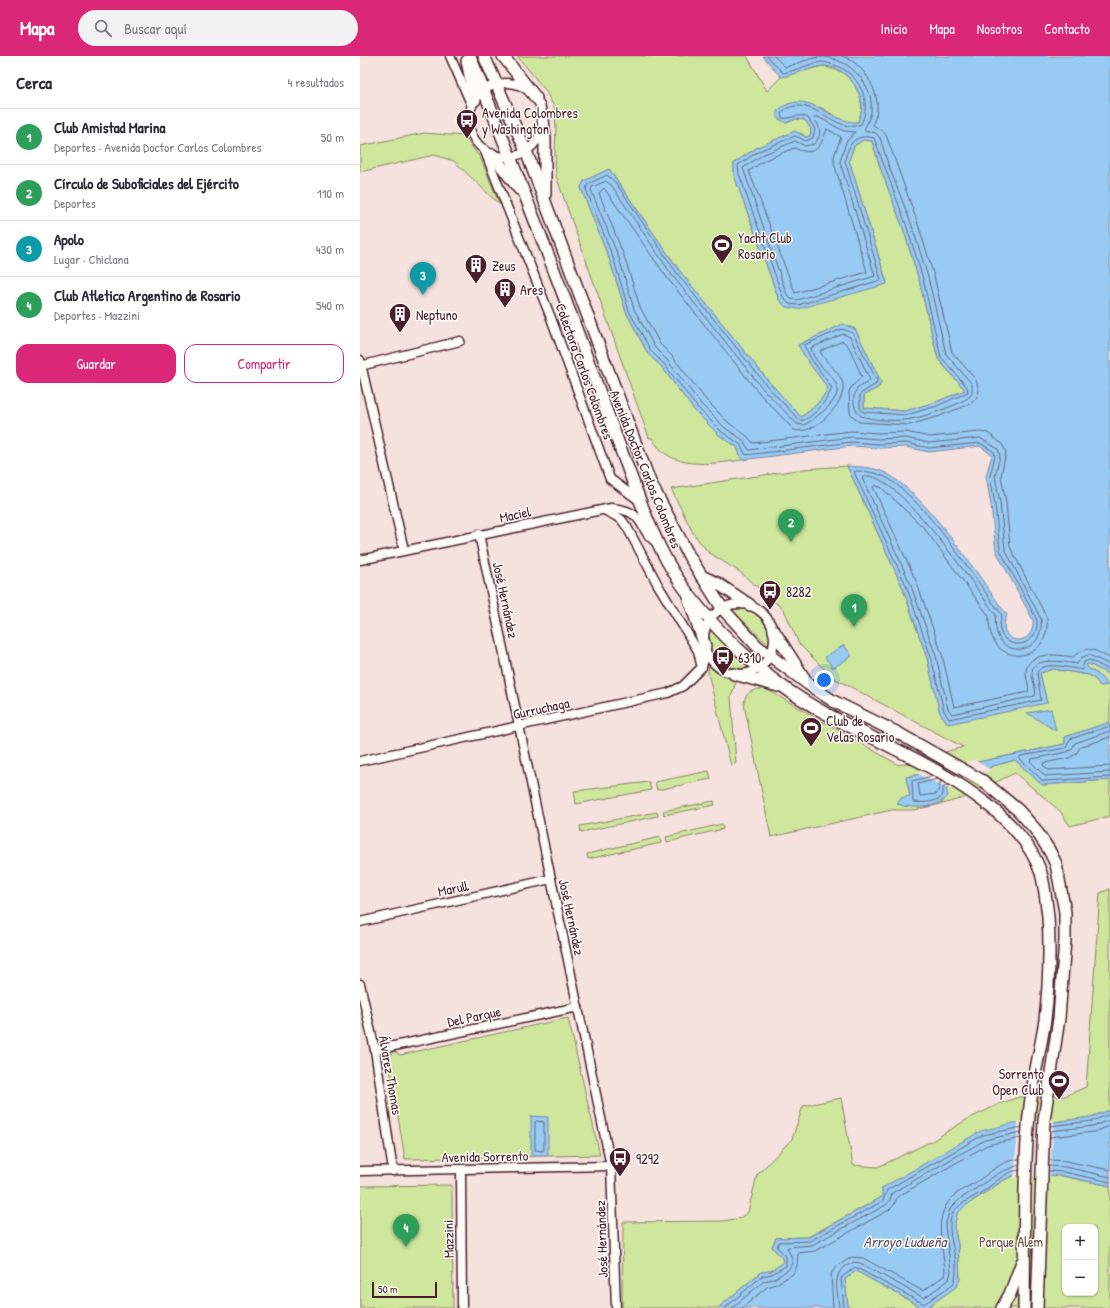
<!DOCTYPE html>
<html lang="es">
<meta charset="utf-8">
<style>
body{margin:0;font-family:"Patrick Hand",sans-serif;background:#f2f2f3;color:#2b2b33}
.controls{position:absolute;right:12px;bottom:12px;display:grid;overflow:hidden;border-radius:8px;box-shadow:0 1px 3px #0004}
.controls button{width:36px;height:36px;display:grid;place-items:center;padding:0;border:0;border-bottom:1px solid #e1e1e2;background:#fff;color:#2b2b33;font:20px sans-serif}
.scale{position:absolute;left:12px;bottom:10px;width:65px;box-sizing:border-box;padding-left:4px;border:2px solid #4a1f2b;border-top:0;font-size:11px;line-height:14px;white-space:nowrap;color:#4a1f2b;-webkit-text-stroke:3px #fdfcf7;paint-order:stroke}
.you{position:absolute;left:464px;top:624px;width:14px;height:14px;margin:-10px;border:3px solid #fff;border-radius:50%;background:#1a73e8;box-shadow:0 0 0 6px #1a73e833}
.badge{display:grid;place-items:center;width:26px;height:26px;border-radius:50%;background:#db2777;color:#fff;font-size:13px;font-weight:700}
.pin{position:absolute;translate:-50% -33px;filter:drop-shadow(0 1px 2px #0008)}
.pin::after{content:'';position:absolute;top:21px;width:14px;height:12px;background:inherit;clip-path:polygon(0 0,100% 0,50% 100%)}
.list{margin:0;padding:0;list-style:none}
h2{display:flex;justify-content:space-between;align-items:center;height:52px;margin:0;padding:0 16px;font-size:17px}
h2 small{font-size:13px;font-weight:400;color:#7c7c81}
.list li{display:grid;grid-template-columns:26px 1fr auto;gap:12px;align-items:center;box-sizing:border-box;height:56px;padding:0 16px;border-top:1px solid #e1e1e2}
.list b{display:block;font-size:15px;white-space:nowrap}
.list p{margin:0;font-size:13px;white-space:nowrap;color:#7c7c81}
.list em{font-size:13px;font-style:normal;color:#7c7c81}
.actions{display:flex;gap:8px;padding:12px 16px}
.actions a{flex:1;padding:9px 0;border:1px solid #db2777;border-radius:12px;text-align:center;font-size:14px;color:#db2777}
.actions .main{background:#db2777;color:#fff}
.icon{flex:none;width:22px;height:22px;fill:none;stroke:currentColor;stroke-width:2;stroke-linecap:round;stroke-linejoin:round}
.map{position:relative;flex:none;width:750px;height:1252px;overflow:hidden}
header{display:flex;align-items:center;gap:24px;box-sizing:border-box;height:56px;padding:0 20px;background:#db2777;color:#fff}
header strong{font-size:19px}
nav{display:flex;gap:22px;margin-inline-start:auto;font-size:14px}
.search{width:280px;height:36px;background:#f2f2f3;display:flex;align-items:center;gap:10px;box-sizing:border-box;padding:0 14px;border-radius:22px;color:#7c7c81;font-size:15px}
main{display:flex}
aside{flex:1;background:#fff}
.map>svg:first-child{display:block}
</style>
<header>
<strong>Mapa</strong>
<div class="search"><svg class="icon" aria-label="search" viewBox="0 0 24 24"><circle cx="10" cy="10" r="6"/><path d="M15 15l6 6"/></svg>Buscar aquí</div>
<nav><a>Inicio</a><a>Mapa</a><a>Nosotros</a><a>Contacto</a></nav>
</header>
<main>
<aside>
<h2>Cerca<small>4 resultados</small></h2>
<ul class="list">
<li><span class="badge" style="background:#2e9e5b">1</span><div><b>Club Amistad Marina</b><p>Deportes · Avenida Doctor Carlos Colombres</p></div><em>50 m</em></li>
<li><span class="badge" style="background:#2e9e5b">2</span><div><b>Círculo de Suboficiales del Ejército</b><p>Deportes</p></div><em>110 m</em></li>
<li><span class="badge" style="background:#0f9aa8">3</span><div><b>Apolo</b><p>Lugar · Chiclana</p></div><em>430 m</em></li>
<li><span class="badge" style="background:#2e9e5b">4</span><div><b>Club Atletico Argentino de Rosario</b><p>Deportes · Mazzini</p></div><em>540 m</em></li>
</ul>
<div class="actions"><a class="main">Guardar</a><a>Compartir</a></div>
</aside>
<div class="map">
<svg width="750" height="1252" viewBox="0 0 750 1252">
<rect width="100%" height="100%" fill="#f5e2de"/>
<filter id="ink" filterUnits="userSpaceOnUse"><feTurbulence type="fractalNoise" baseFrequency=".025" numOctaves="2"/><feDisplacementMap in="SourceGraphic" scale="8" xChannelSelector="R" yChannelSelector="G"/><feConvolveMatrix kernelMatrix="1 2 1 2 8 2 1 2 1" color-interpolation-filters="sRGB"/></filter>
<g filter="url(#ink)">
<!-- green -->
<g fill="#cee79d" stroke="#8c8364" fill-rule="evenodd">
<path d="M157,0H387L407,35L421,21L463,10L482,16L493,26L500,40L502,53L498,66L487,67L460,51L426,67L436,63L445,64L451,73L450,80L446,81L441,77L398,91L374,107V119L419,244L527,227L489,104L494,90L503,84L512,85L520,111L543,172L559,224L578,303L605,334L576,346L545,355L504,352V339L519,331L521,326L495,273L483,269L438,289L449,307L468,332C462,345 453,352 441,361L410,327L319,214L249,113L224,125L221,132L250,205L266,256L288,298L301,310L334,354L359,379L377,391L382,404C351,408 309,415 292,382H289L196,120L195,97L196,70L194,51L185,34Z"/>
<polygon points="64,77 104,80 121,103 140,149 94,105 74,99 0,116 0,90"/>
<path d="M487,410L542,530L567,602L580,657L687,647L680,617L693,613L729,619L735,623L741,630L747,629L738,618L729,613L726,609L729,608L750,619V666L705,681V688L546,721L550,740L544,750H566L583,746L586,734L633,710L655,704L682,729L750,724V760L710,770L700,755L655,717L603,742L586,747L554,754H532L411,781L384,648C385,635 394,633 406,633L539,709L603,691L472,621L439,588L424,554L380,516L348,496L333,477L311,433L444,413Z"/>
<path d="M383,550C405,557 412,568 410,591L371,553Z"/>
<path d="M350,569L392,613C363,620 343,598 350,569Z"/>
<polygon points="349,608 365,619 377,623 371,641 376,707 371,710 348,617"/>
<polygon points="349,715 351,723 297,734 295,726"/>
<polygon points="289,726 291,734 216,748 214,735"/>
<polygon points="354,745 355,749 304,759 303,755"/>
<polygon points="297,756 298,760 221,776 220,770"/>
<polygon points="362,768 363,773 307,786 306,781"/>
<polygon points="300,781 301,787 228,803 227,798"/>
<polygon points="750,833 750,1054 731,1061 695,1066 522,1132 522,1141 448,1181 416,1182 412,1191 422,1202 423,1207 411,1215 401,1216 358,1252 262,1252 263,1166 363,1165 380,1162 388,1156 397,1119 432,1083 443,1050 481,1042 493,1109 518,1111 572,1085 606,1064 639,1048 659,1041 705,1040 726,1031 740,837"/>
<polygon points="208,962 240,1099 45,1103 30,1012 25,1008 34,995 40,999"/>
<path d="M657,1118L703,1120L750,1130V1252H566L597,1230L600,1223L598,1189L594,1171L597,1158L605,1150L644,1124ZM705,1171H735V1237H705Z"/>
<polygon points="92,1129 93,1252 0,1252 0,1130"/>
<polygon points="496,1215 563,1252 485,1252 488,1250 485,1223"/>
</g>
<!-- water -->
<g fill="#97cbf4" stroke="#7886a4">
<path d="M403,0H750V619L729,608L726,609L729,613L738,618L748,629L740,630L735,623L729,619L693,613L680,617L687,647L588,668L580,657L567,602L542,530L487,410C501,411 518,411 531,420C574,449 615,516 647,559C633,587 675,595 673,564L636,495L631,449L626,420L632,399L620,390L569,396L546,391L518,392L492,390L382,404L377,391L359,379L334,354L301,310L288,298L266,256L250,205L221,132L224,125L249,113L319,214L410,327L441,361C453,353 462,345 468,332L449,307L438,289L483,268L495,273L521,326L519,331L504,339V352L545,355L576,346L605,334L578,303L559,224L543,172L520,111L512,85L503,84L494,90L489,104L527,228L438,253L426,251L419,244L374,119V107L398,91L435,75L446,81L450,80L451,73L445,64L436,63L426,67L417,62V55C448,29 469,68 498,66C499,61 502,56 502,51C501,31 484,10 463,10C457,10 430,20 421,21Z"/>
<polygon points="484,589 492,600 473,612 465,601"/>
<polygon points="691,653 696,675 667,657"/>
<path d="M750,666V724L682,729L655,704L633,710L586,733L588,740C578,753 552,753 537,748L541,742L550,740L546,721L705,688V681Z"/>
<polygon points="750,1054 750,1130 703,1120 657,1118 644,1124 605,1150 597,1158 594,1171 598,1189 600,1223 597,1230 566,1252 563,1252 496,1215 485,1223 488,1251 485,1252 358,1252 401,1216 411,1215 423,1207 422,1202 412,1191 416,1182 449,1181 522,1141 522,1132 621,1075 654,1067 695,1066 731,1061"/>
<polygon points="171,1060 188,1061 188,1099 171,1099"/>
</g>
<!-- pier -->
<g fill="#f5e2de">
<polygon points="615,704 631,714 590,734 556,717"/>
<polygon points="694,1064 690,1121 658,1120 654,1122 658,1065"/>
</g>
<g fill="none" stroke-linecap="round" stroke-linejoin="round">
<!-- shore -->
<g stroke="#69647b" stroke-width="1">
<path d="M407,0L423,17C435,15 450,7 462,6C466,6 470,8 474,9C498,16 513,45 501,68C477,81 448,32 421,57L422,62C431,64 438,56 448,62L455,73L453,82L446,85L435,80L399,95L378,109L379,118L423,241L429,248L438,249L521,224L485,105C488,88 495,77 514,82L547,171L563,223L581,301L607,331L608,336L577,350L546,359L503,356L500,352V338L516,328L517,325L493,277L482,273L444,289L452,304L472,332C469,342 450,367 439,364L407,330L316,216L256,127L247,119L228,128L226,133L254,204L269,255L291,295L304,308L337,351L362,376L380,388L386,399L492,386L518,388L546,387L569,392L620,387L634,396L635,400L630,420L635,448L640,494L677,564C679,593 645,595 640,574C639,568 641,564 642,559C611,518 570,451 529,423C519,417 507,415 496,415L494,416L546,529L571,601L584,655L589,663L681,644L677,617C681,604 711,612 722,614L724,606L729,604L750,614"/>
<path d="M414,0L425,11C435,9 454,0 464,1C488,3 514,27 511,54C511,61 506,68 504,74L516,77L520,82L528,108L552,170L568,221L586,298L612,328V338C605,348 558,363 545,364C532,365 514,364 501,360C494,356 491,340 497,333C501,329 507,328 510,324L490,281L483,278L451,292C457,321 504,325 456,361C449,366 445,371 437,368L403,333L312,219L252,130L246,125L232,131L231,134L259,202L274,253L295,292L307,304L341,348L365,372L383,384L389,394L492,381L518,383L546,382L569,387L620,382L638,393L640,400L635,420L640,447L645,493L681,563C685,604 629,604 636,559C621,539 528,402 502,422L550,527L576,600L588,653L592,658L675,640C677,634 673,626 672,619C669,599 706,606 717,608L722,601L729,599L750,609"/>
<path d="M482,0C502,6 519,33 517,54C517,59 514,64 513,69L521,74L526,79L558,168L574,220L592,296L616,324L619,334L616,343L610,348L580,360L549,369L499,366L490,357L489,335L493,329L502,321L489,291L483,285L460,295C465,307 480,315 483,328C487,347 452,381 434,374L399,337L308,223L244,132L239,137L264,200L280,251L300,288L312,300L346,344L369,367L387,380L393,387L491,375L518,377L546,376L570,381L619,376L628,377L642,388L646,396L641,420L646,446L650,491L687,562C692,610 626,614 629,560L564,472L522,432L515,429L513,431L556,525L582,598L594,651L668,636C670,630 666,624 666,617C666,594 699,599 713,601C729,587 734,595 750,602"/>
<path d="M456,60L484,75L495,76L486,86L480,106L515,220L437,244L431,243L427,239L383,112L402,99L435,85L445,90L454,88C463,79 460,71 454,62Z"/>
<path d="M467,73L481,81L474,100V107L507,216L435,237L389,115L405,104L434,92C456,101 460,92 467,73Z"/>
<polyline points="750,670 710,683 706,692 661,700 659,702 683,725 750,721"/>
<polyline points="750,675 715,687 712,693 707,696 672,703 670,705 685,720 750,716"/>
<polyline points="750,681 720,691 716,698 709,702 684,707 683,709 688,714 750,710"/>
<path d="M572,720L552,725L553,746C562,747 578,747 583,739V732L587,729"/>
<polyline points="578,723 558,728 560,740 577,738 581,725"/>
<polygon points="177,1065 184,1066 184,1094 182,1095 175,1094 175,1066"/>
<polyline points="690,1070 732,1065 750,1058"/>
<polyline points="690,1075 733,1070 750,1064"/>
<polyline points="690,1081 734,1076 750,1070"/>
<polyline points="689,1104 706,1105 750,1114"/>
<polyline points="689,1110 705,1111 750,1121"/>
<polyline points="689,1115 704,1116 750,1126"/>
<polyline points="365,1252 402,1220 412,1218 426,1210 426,1200 417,1191 419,1186 450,1185 523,1145 527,1134 623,1079 662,1071"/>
<path d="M372,1252L404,1225L414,1223L429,1213C434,1206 432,1199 427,1193L428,1191L452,1189L526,1149L530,1144L532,1137L625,1084L661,1076"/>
<polyline points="382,1252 407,1231 416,1228 433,1218 437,1210 438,1197 455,1195 529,1154 534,1149 537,1141 627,1089 661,1082"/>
<path d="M473,1252L471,1218L476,1211L492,1201L503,1202L563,1235L584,1220L585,1215C583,1188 571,1158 596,1138C604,1132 614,1128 622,1122C633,1114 645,1103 660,1103"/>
<path d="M479,1252C478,1232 469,1216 494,1206L500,1207L564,1242L589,1224L591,1215L585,1170L590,1153L600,1143L639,1117L659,1109"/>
<path d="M484,1252L481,1222L495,1211L564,1248L593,1228C604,1206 581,1174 594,1155C602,1145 615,1141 625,1134C635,1127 646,1115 659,1114"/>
</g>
<!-- minor casing -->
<g stroke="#4a1f2b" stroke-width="11">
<g id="minor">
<polyline points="90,0 112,50"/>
<circle cx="146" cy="64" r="37"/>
<polyline points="124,93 191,262 250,423 280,445"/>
<polyline points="0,304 44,494"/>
<polyline points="0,310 100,285"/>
<polyline points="244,454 261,463 267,471 298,529 338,595 341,608"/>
<polyline points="119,478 251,1110 256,1252"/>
<path d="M0,504L251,452C289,455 275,474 299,488"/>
<circle cx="379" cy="583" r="35"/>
<polyline points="0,705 308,637 323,630 342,611 346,594"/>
<polyline points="0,866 191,823"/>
<polyline points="0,928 15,994 33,1115"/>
<polyline points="15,994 218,951"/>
<polyline points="101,1114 102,1252"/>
<polyline points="0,1115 251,1110"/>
</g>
</g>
<!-- secondary casing -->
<g stroke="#4a1f2b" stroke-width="14">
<g id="secondary">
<path d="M110,0C146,90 181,179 215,270C231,314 248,358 264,402C277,436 289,472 307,505C327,541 356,573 387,601C414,627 445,647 478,664C543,699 656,742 681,817C685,831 686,846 688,860C690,894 689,930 685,964C680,996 672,1027 669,1059C663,1124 665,1188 664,1252"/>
<polyline points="124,0 166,95 290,426 329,500 362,552 397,590 448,628 473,645 538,677 623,725 658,754 675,773 689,794 696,808 705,856 705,884 699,962 684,1064 677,1252"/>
<polyline points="143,0 176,42"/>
<polyline points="107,5 115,44"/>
<polyline points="183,63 185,83 185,138"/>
<polyline points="133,99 159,133"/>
<polyline points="341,520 357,527 390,549"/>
<polyline points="329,543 345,590"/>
<polyline points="414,575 446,625"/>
<polyline points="374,618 418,630"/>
<polyline points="642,1252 650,1238 662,1206"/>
</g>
</g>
<!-- minor -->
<use href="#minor" stroke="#fdfcf7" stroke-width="8"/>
<!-- secondary -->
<use href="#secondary" stroke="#fdfcf7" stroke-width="11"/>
</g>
</g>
<!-- icons -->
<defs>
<g id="bus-pin" transform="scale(1.15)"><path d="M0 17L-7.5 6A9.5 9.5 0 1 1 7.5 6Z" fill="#4a1f2b" stroke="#fdfcf7"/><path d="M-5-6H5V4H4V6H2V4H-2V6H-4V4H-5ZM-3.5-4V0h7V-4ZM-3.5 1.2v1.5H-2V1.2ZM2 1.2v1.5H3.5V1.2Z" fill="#fff"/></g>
<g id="stadium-pin" transform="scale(1.15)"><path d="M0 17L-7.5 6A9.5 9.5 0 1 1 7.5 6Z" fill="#4a1f2b" stroke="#fdfcf7"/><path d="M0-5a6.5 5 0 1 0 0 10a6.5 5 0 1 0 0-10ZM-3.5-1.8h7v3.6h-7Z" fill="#fff"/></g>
<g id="building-pin" transform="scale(1.15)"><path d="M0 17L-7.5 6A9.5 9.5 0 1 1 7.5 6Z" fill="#4a1f2b" stroke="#fdfcf7"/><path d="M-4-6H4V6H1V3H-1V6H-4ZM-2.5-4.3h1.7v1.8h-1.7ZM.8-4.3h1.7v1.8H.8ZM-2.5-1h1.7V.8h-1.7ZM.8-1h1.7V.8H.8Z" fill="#fff"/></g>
</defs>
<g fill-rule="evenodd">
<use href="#bus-pin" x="107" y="64"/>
<use href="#stadium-pin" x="362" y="189"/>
<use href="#building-pin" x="116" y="209"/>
<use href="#building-pin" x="145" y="233"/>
<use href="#building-pin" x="40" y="258"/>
<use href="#bus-pin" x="410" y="535"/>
<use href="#bus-pin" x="363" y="601"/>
<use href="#stadium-pin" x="451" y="672"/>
<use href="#stadium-pin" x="699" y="1025"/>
<use href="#bus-pin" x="260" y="1102"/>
</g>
<g text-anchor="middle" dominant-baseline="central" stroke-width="3" stroke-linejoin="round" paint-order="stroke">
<!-- poi labels -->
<g font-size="14" fill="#4a1f2b" stroke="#fdfcf7" text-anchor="start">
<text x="122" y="56">Avenida Colombres<tspan x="122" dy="16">y Washington</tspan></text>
<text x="378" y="181">Yacht Club<tspan x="378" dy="16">Rosario</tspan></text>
<text x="132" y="209">Zeus</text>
<text x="160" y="233">Ares</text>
<text x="56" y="258">Neptuno</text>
<text x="426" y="535">8282</text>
<text x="378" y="601">6310</text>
<text x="466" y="664">Club de<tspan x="466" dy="16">Velas Rosario</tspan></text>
<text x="684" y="1017" text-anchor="end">Sorrento<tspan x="684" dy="16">Open Club</tspan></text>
<text x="276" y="1102">9292</text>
</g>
<!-- street labels -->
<g font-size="14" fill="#4a1f2b" stroke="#fdfcf7">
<text transform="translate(225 315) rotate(70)">Colectora Carlos Colombres</text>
<text transform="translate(286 413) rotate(68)">Avenida Doctor Carlos Colombres</text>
<text transform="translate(155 458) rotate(-12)">Maciel</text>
<text transform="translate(146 544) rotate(78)">José Hernández</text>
<text transform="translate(181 652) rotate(-12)">Gurruchaga</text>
<text transform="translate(93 832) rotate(-12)">Marull</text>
<text transform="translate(212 861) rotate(78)">José Hernández</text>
<text transform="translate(114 960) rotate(-12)">Del Parque</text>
<text transform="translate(31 1019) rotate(80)">Álvarez Thomas</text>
<text transform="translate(125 1100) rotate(-1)">Avenida Sorrento</text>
<text transform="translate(88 1183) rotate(-91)">Mazzini</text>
<text transform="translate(241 1183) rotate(-92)">José Hernández</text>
</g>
<!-- park labels -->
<g font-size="14" fill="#6b5148" stroke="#fdfcf7">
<text x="651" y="1185">Parque Alem</text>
</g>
<!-- water labels -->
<g font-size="15" font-style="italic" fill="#615367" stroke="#fdfcf7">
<text x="545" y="1185">Arroyo Ludueña</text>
</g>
</g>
</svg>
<div class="controls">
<button>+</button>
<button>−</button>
</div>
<div class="scale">50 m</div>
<div class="you"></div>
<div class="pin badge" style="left:494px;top:571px;background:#2e9e5b">1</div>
<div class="pin badge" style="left:431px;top:486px;background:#2e9e5b">2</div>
<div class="pin badge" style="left:63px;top:239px;background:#0f9aa8">3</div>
<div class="pin badge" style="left:46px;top:1191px;background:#2e9e5b">4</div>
</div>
</main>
